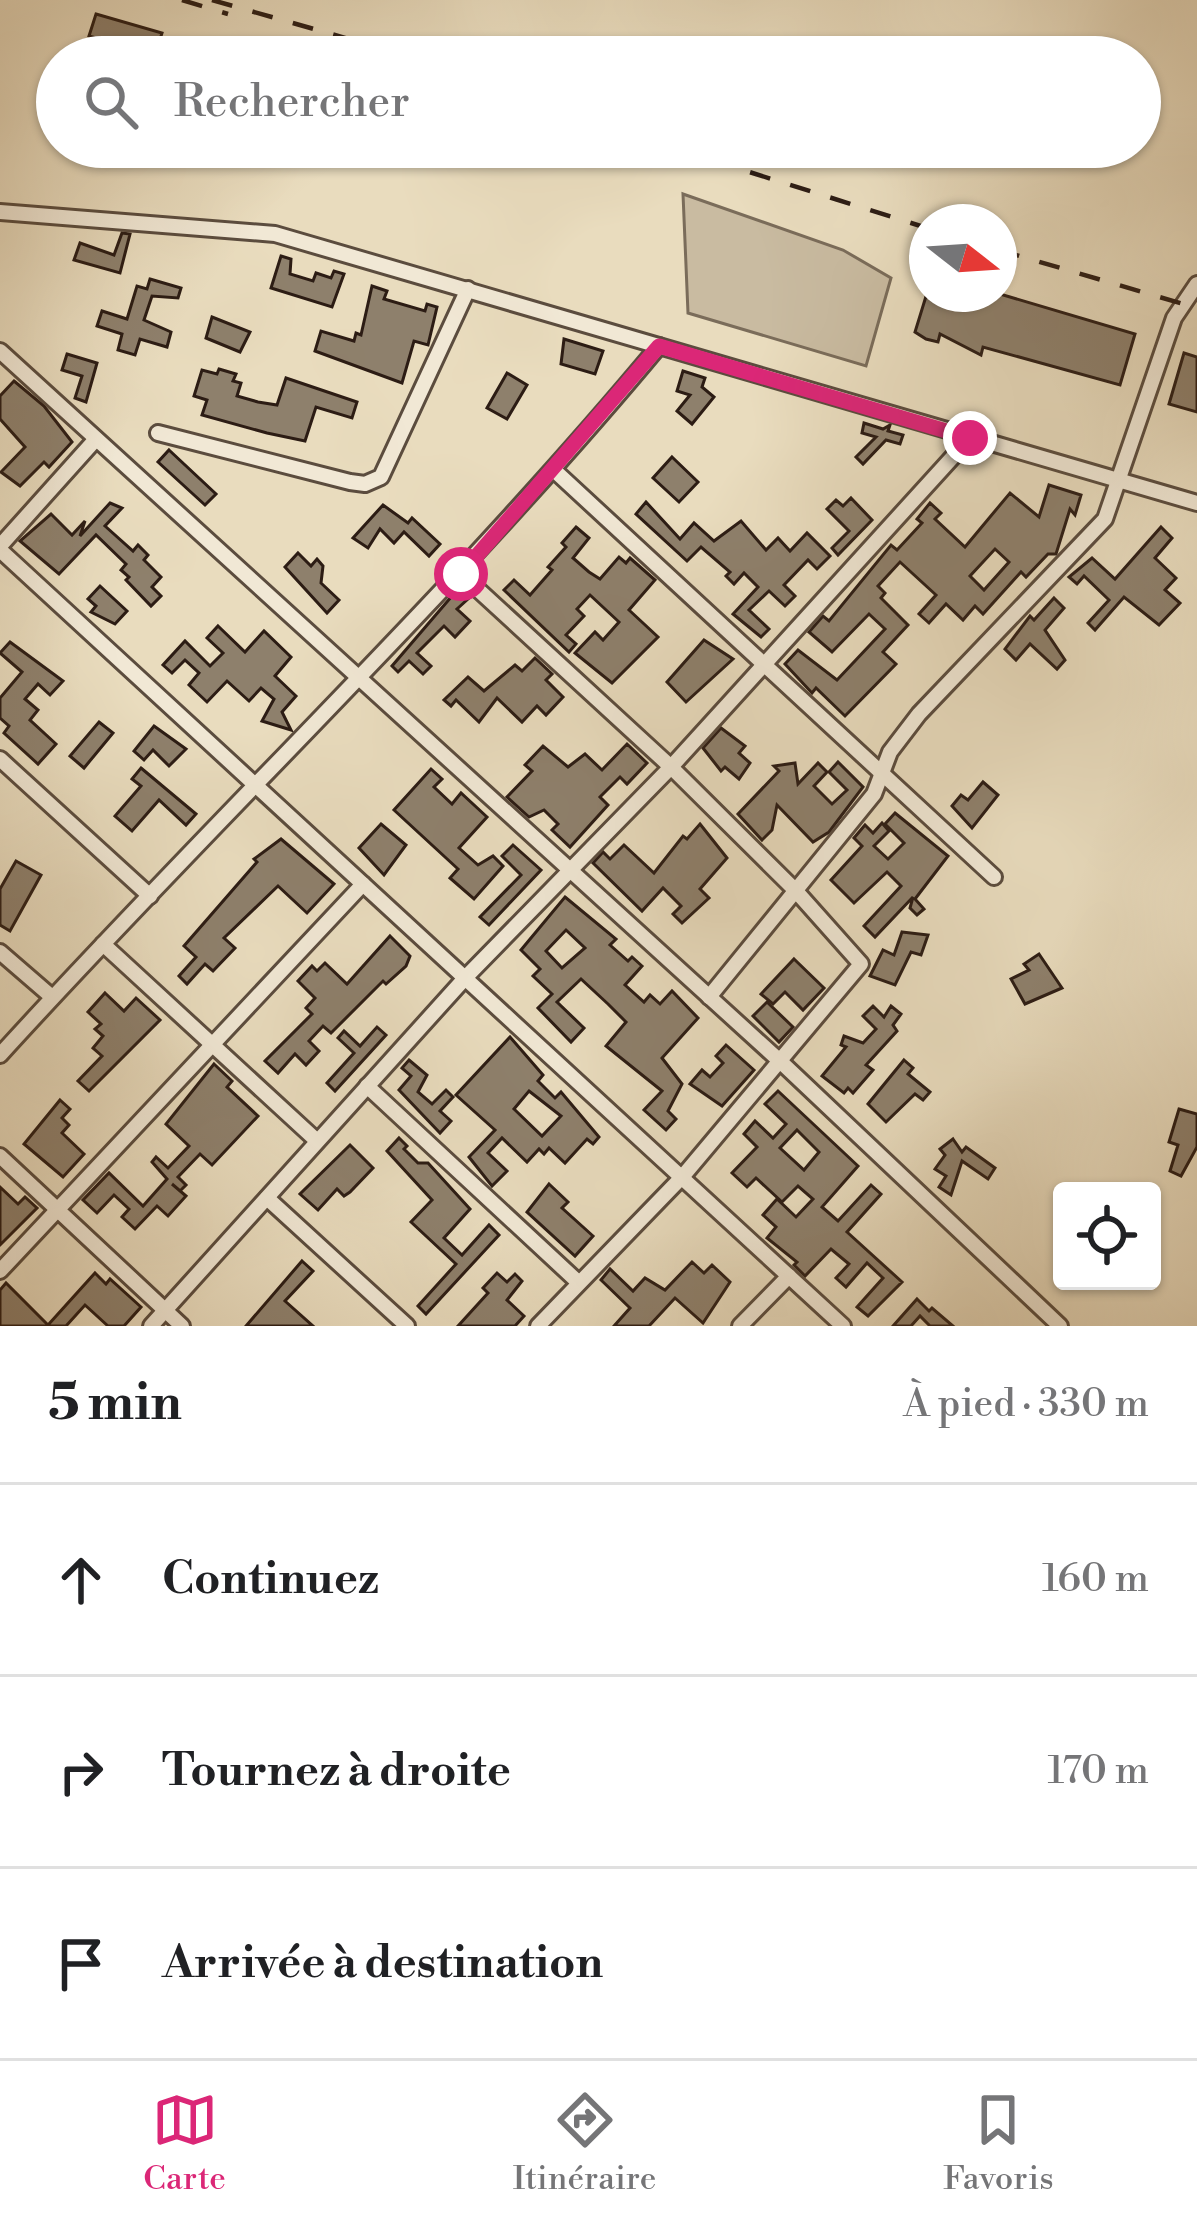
<!DOCTYPE html>
<html lang="fr">
<meta charset="utf-8">
<style>
body{margin:0;font-family:"Libre Bodoni",serif;background:#f6f6f6;color:#202124}
.controls{position:absolute;right:36px;bottom:36px;display:grid;overflow:hidden;border-radius:12px;box-shadow:0 3px 9px #0004}
.controls button{width:108px;height:108px;display:grid;place-items:center;padding:0;border:0;border-bottom:3px solid #e0e0e0;background:#fff;color:#202124;font:60px sans-serif}
.compass{position:absolute;left:909px;top:204px;width:108px;height:108px;border-radius:50%;background:#fff;box-shadow:0 3px 9px #0004;rotate:107deg}
.stop{position:absolute;width:36px;height:36px;margin:-27px;border:9px solid #db2777;border-radius:50%;background:#fff}
.stop.end{background:#db2777;border-color:#fff;box-shadow:0 3px 12px #0008}
.list{margin:0;padding:0;list-style:none}
h2{display:flex;justify-content:space-between;align-items:center;height:156px;margin:0;padding:0 48px;font-size:51px}
h2 small{font-size:39px;font-weight:400;color:#757577}
.list li{display:grid;grid-template-columns:78px 1fr auto;gap:36px;align-items:center;box-sizing:border-box;height:192px;padding:0 48px;border-top:3px solid #e0e0e0}
.list b{display:block;font-size:45px;white-space:nowrap}
.list em{font-size:39px;font-style:normal;color:#757577}
.icon{flex:none;width:66px;height:66px;fill:none;stroke:currentColor;stroke-width:2;stroke-linecap:round;stroke-linejoin:round}
.map{position:relative;flex:none;width:1197px;height:1326px;overflow:hidden}
.search{position:absolute;background:#fff;box-shadow:0 3px 9px #0004;left:36px;right:36px;top:36px;height:132px;display:flex;align-items:center;gap:30px;box-sizing:border-box;padding:0 42px;border-radius:66px;color:#757577;font-size:45px}
.sheet{height:732px;background:#fff}
nav{display:flex;justify-content:space-around;align-items:center;box-sizing:border-box;height:168px;border-top:3px solid #e0e0e0;background:#fff;font-size:33px;color:#757577}
nav a{display:grid;justify-items:center;gap:6px}
nav .on{color:#db2777}
.map>svg:first-child{display:block}
</style>
<div class="map">
<svg width="1197" height="1326" viewBox="0 0 1197 1326">
<rect width="100%" height="100%" fill="#e9dcbe"/>
<filter id="stains"><feTurbulence type="fractalNoise" baseFrequency=".00167" numOctaves="4"/><feColorMatrix values="0 0 0 0 .2 0 0 0 0 .09 0 0 0 0 .02 0 0 0 .5 -.17"/></filter>
<radialGradient id="worn" r=".72"><stop offset=".6" stop-color="#630" stop-opacity="0"/><stop offset="1" stop-color="#630" stop-opacity=".3"/></radialGradient>
<!-- green -->
<polygon fill="#c9bba1" stroke="#7a6c5a" stroke-width="3" points="683,194 843,250 891,278 866,366 688,313"/>
<!-- building -->
<g fill="#8e806c" stroke="#2c1c14" stroke-width="3" fill-rule="evenodd">
<polygon points="96,14 162,33 155,55 89,36"/>
<polygon points="122,233 130,234 120,273 74,260 80,243 114,255"/>
<polygon points="281,256 291,259 290,274 313,281 316,273 331,278 334,271 344,274 332,307 271,288"/>
<polygon points="150,279 181,288 178,298 152,296 144,320 171,332 167,347 140,339 135,355 118,350 122,334 97,326 102,311 127,319 137,286 147,289"/>
<polygon points="372,286 387,291 384,299 425,311 427,304 437,307 428,345 414,341 402,383 315,351 321,331 354,341 356,333 361,335"/>
<polygon points="927,293 1000,294 1135,334 1120,385 983,347 981,355 940,334 938,342 926,339 915,332"/>
<polygon points="212,317 250,332 240,352 206,338"/>
<polygon points="564,339 603,351 595,374 561,364"/>
<polygon points="1184,353 1197,357 1197,412 1169,404"/>
<polygon points="67,354 97,363 86,402 75,398 82,376 62,370"/>
<polygon points="219,369 236,374 233,381 241,383 237,396 258,402 277,405 286,378 357,402 352,418 316,407 305,441 267,433 202,415 207,400 194,396 202,370 217,374"/>
<polygon points="683,371 705,378 702,387 714,397 692,424 677,411 690,395 677,391"/>
<polygon points="507,373 527,385 507,419 487,408"/>
<polygon points="14,381 44,406 72,442 49,467 44,462 20,486 1,472 25,447 0,419 0,396"/>
<polygon points="864,423 883,429 890,425 888,431 903,435 900,444 886,440 863,464 856,457 876,437 862,433"/>
<polygon points="169,450 216,494 205,505 158,462"/>
<polygon points="672,457 698,482 679,502 653,478"/>
<path d="M1049,485L1081,495L1075,515L1070,509L1056,554H1048L1026,577L1021,572L983,614L975,606L963,620L946,604L929,623L919,614L936,595L900,562L878,586L885,593L881,598L908,625L883,652L896,664L845,716L816,688L812,693L785,664L798,650L837,680L885,629L869,614L832,652L809,632L823,616L829,621L891,545L897,550L922,523L917,519L930,503L941,513L935,519L965,547L1010,493L1039,517ZM995,549L1009,562L984,590L970,576Z"/>
<polygon points="851,498 872,520 838,555 832,548 849,531 827,509 836,500 843,506"/>
<polygon points="646,502 680,539 694,523 714,541 741,521 766,550 778,538 790,551 807,533 830,556 817,569 808,560 784,585 795,596 785,606 769,591 749,610 769,629 761,637 733,614 758,587 744,573 734,584 726,576 730,572 701,547 687,561 636,514"/>
<polygon points="110,503 122,508 105,526 133,551 138,545 148,555 144,560 161,577 152,587 161,596 151,606 126,580 129,577 121,570 126,564 96,535 59,574 20,541 51,514 72,535 85,521 80,536"/>
<polygon points="383,505 408,523 412,518 440,544 429,556 404,532 394,543 380,529 368,548 353,538"/>
<polygon points="576,527 589,538 573,558 589,572 600,579 619,557 626,563 630,558 655,580 629,610 658,637 612,683 575,653 595,632 603,640 619,622 590,595 577,609 584,616 566,635 576,644 569,652 504,590 514,580 530,595 552,570 548,567 566,547 562,543"/>
<polygon points="1161,527 1172,538 1155,558 1176,578 1165,590 1180,603 1159,625 1124,597 1095,630 1088,623 1109,600 1084,576 1077,584 1069,577 1092,558 1115,579"/>
<polygon points="298,553 311,566 317,559 323,566 321,583 339,600 327,613 285,567"/>
<polygon points="100,586 127,611 115,624 91,612 96,606 88,599"/>
<polygon points="458,589 468,599 457,609 470,621 455,637 444,626 417,653 431,666 423,674 409,661 398,672 392,666"/>
<polygon points="1054,598 1064,608 1045,630 1065,660 1057,669 1030,644 1016,660 1005,649 1030,616 1034,620"/>
<polygon points="218,626 245,652 264,631 291,657 275,676 296,696 282,712 291,730 262,721 274,699 261,688 249,701 227,681 207,702 189,685 199,673 185,660 172,673 163,665 185,641 210,666 223,653 207,638"/>
<polygon points="704,640 733,659 686,702 667,682"/>
<polygon points="10,642 63,681 50,695 38,684 25,699 38,710 30,720 56,744 38,764 4,733 9,726 0,718 0,698 22,672 0,653"/>
<polygon points="535,658 552,674 546,680 563,697 546,715 537,706 522,722 497,698 479,722 456,700 451,706 444,700 468,677 484,691 515,665 522,671"/>
<polygon points="99,722 113,733 84,768 70,756"/>
<polygon points="154,726 186,749 169,766 153,750 144,760 134,751"/>
<polygon points="721,728 745,746 739,753 750,763 739,779 725,767 721,771 703,748"/>
<polygon points="627,744 647,763 627,784 620,777 600,797 608,805 570,847 552,830 558,824 544,810 529,817 507,797 532,771 525,765 543,746 568,767 585,754 602,770"/>
<polygon points="838,762 863,787 829,832 813,842 777,805 772,830 762,840 738,814 779,771 774,766 795,763 798,784 818,763 827,772 814,786 832,804 847,790 829,772"/>
<polygon points="141,768 196,814 186,825 159,800 132,831 115,816 141,786 132,779"/>
<polygon points="431,769 442,779 434,787 452,804 461,793 487,817 459,848 478,865 493,856 503,866 474,899 450,878 458,869 394,810"/>
<polygon points="983,782 998,795 972,828 952,806 961,795 968,800"/>
<polygon points="895,813 948,856 915,899 924,909 917,915 910,908 913,897 875,937 864,926 901,886 887,872 854,903 831,880 862,846 854,838 865,825 873,833 882,823 889,831 874,846 888,859 904,843 885,824"/>
<polygon points="381,824 406,845 384,875 359,848"/>
<polygon points="700,824 727,858 700,889 709,898 682,923 673,914 681,906 663,888 642,911 593,863 603,852 610,859 624,845 654,873 683,836 687,839"/>
<polygon points="281,839 334,884 307,913 278,886 224,938 235,948 213,971 205,964 187,984 179,976 196,957 184,946 257,862 254,859"/>
<polygon points="513,845 541,870 489,925 480,917 521,875 502,856"/>
<polygon points="16,861 41,875 10,931 0,925 0,889"/>
<path d="M565,897L616,939L610,945L628,961L632,957L642,966L625,985L644,1002L650,995L660,1004L672,991L698,1018L662,1058L682,1084L668,1111L676,1119L666,1130L644,1110L662,1091L606,1046L626,1022L608,1004L581,979L557,1002L584,1028L571,1042L538,1008L552,994L533,976L540,969L521,950ZM566,930L585,948L562,968L546,951Z"/>
<polygon points="902,932 928,935 921,955 911,952 895,985 870,976 883,950 894,955"/>
<polygon points="390,936 410,956 406,966 386,984 383,981 331,1033 323,1026 309,1041 319,1051 306,1065 295,1054 278,1073 265,1061 312,1014 306,1008 315,998 298,981 312,966 317,971 325,963 347,984"/>
<polygon points="1039,954 1062,988 1025,1004 1011,979 1029,970 1024,964"/>
<polygon points="794,959 824,988 803,1010 785,992 773,1004 761,994"/>
<polygon points="105,993 124,1011 136,998 160,1020 89,1091 78,1081 102,1056 93,1048 103,1036 95,1029 101,1024 88,1012"/>
<polygon points="767,1002 793,1027 779,1042 753,1016"/>
<polygon points="873,1006 884,1017 891,1006 901,1014 893,1025 897,1031 866,1065 873,1070 853,1093 848,1088 844,1093 822,1076 846,1047 841,1045 844,1036 863,1043 876,1029 863,1016"/>
<polygon points="377,1027 386,1035 335,1091 327,1083 354,1053 338,1038 344,1031 360,1046"/>
<path d="M510,1037L543,1075L538,1081L555,1098L561,1092L599,1137L593,1144L587,1139L565,1163L549,1148L544,1154L539,1149L527,1162L502,1138L488,1153L507,1171L492,1186L469,1157L495,1130L456,1095ZM529,1091L561,1116L542,1136L514,1109Z"/>
<polygon points="726,1045 754,1070 722,1106 690,1084 702,1070 710,1077 723,1063 716,1056"/>
<polygon points="409,1060 427,1075 418,1092 432,1104 446,1090 453,1097 440,1111 451,1121 440,1133 399,1090 411,1076 402,1068"/>
<polygon points="904,1060 913,1068 908,1074 930,1092 923,1100 915,1094 886,1122 868,1104"/>
<polygon points="214,1064 232,1081 227,1087 258,1116 212,1165 200,1154 178,1177 186,1185 180,1191 172,1184 186,1196 168,1216 157,1206 135,1229 122,1217 129,1209 114,1195 97,1213 83,1200 109,1173 143,1206 167,1179 152,1162 156,1157 168,1168 189,1146 166,1124"/>
<path d="M778,1091L858,1166L822,1207L838,1221L871,1185L881,1194L847,1232L902,1282L868,1316L857,1307L883,1278L867,1263L846,1287L836,1278L849,1264L831,1249L805,1276L794,1265L797,1262L767,1238L776,1227L763,1215L777,1199L796,1217L813,1199L798,1186L782,1202L756,1178L747,1187L732,1173L757,1147L744,1134L755,1121L773,1138L786,1124L765,1104ZM797,1130L819,1152L804,1170L780,1148Z"/>
<polygon points="60,1100 70,1109 62,1118 69,1125 62,1133 84,1154 63,1177 24,1144"/>
<polygon points="1179,1109 1197,1114 1197,1147 1181,1176 1170,1171 1178,1145 1169,1142"/>
<polygon points="399,1138 407,1146 404,1149 418,1163 428,1163 470,1209 444,1238 462,1255 489,1225 499,1235 426,1314 418,1306 456,1264 411,1222 432,1200 387,1151"/>
<polygon points="953,1139 962,1152 966,1147 995,1168 988,1179 962,1161 951,1195 939,1187 946,1176 935,1169 945,1155 940,1149"/>
<polygon points="350,1145 373,1168 350,1192 344,1196 337,1189 318,1210 300,1194"/>
<polygon points="549,1184 568,1202 562,1208 593,1236 575,1256 527,1212"/>
<polygon points="0,1187 18,1204 25,1197 37,1208 0,1245"/>
<polygon points="302,1261 313,1271 285,1301 313,1326 246,1326"/>
<polygon points="692,1262 704,1273 712,1265 730,1282 703,1323 675,1298 649,1326 614,1326 630,1308 601,1280 610,1269 633,1291 645,1278 665,1290"/>
<polygon points="95,1273 106,1284 110,1279 141,1307 124,1326 108,1326 85,1305 66,1326 0,1326 0,1290 6,1283 48,1325"/>
<polygon points="497,1273 507,1282 515,1274 522,1281 507,1300 524,1316 515,1326 458,1326 488,1293 483,1288"/>
<polygon points="917,1299 929,1311 932,1308 953,1326 930,1326 920,1316 911,1326 893,1326"/>
</g>
<g fill="none" stroke-linecap="round" stroke-linejoin="round">
<!-- minor casing -->
<g stroke="#5b4c3e" stroke-width="20">
<g id="minor">
<polyline points="0,212 275,234 1197,503"/>
<polyline points="0,351 782,1063 1060,1326"/>
<polyline points="158,433 350,482 365,484 381,477 468,289"/>
<polyline points="555,471 994,877"/>
<polyline points="0,546 96,439"/>
<polyline points="0,550 843,1326"/>
<polyline points="461,574 671,767 796,891 861,964 683,1176 538,1326"/>
<polyline points="0,759 150,896"/>
<polyline points="103,944 316,1140"/>
<polyline points="0,952 52,997"/>
<polyline points="709,997 874,794 890,752 919,714 1105,519 1174,318 1197,284"/>
<path d="M0,1055C217,816 453,594 659,346"/>
<polyline points="367,1086 578,1282"/>
<polyline points="0,1156 182,1326"/>
<polyline points="267,1198 407,1326"/>
<polyline points="0,1271 363,884"/>
<polyline points="151,1326 466,977 671,767 970,438"/>
<polyline points="740,1326 789,1276"/>
</g>
</g>
<!-- minor -->
<use href="#minor" stroke="#f1e8d5" stroke-width="14"/>
<!-- rail -->
<g stroke="#2c1c14" stroke-width="4.5" stroke-dasharray="21 21" stroke-linecap="butt">
<polyline points="182,0 228,14"/>
<polyline points="212,0 412,57"/>
<polyline points="670,147 927,228"/>
<polyline points="999,250 1197,308"/>
</g>
</g>
<g fill="none" stroke-linecap="round" stroke-linejoin="round">
<!-- route -->
<polyline stroke="#db2777" stroke-width="15" points="461,574 659,346 970,438"/>
</g>
<rect width="100%" height="100%" filter="url(#stains)"/>
<rect width="100%" height="100%" fill="url(#worn)"/>
</svg>
<div class="controls">
<button><svg class="icon" aria-label="locate" viewBox="0 0 24 24"><circle cx="12" cy="12" r="6"/><path d="M12 2v4M12 18v4M2 12h4M18 12h4"/></svg></button>
</div>
<svg class="compass" viewBox="-18 -18 36 36"><path d="M0-13l5 13h-10z" fill="#e53935"/><path d="M0 13l5-13h-10z" fill="#757577"/></svg>
<div class="stop" style="left:461px;top:574px"></div>
<div class="stop end" style="left:970px;top:438px"></div>
<div class="search"><svg class="icon" aria-label="search" viewBox="0 0 24 24"><circle cx="10" cy="10" r="6"/><path d="M15 15l6 6"/></svg>Rechercher</div>
</div>
<section class="sheet">
<h2>5 min<small>À pied · 330 m</small></h2>
<ul class="list">
<li><svg class="icon" aria-label="ahead" viewBox="0 0 24 24"><path d="M12 20V5M6 11l6-6 6 6"/></svg><div><b>Continuez</b></div><em>160 m</em></li>
<li><svg class="icon" aria-label="right" viewBox="0 0 24 24"><path d="M7 20v-9h11M14 6l5 5-5 5"/></svg><div><b>Tournez à droite</b></div><em>170 m</em></li>
<li><svg class="icon" aria-label="arrive" viewBox="0 0 24 24"><path d="M6 21V4h12l-3 4 3 4H6"/></svg><div><b>Arrivée à destination</b></div></li>
</ul>
</section>
<nav>
<a class="on"><svg class="icon" aria-label="map" viewBox="0 0 24 24"><path d="M3 6l6-2 6 2 6-2v14l-6 2-6-2-6 2zM9 4v14M15 6v14"/></svg>Carte</a>
<a><svg class="icon" aria-label="directions" viewBox="0 0 24 24"><path d="M12 3l9 9-9 9-9-9zM9 14v-3h6M13 9l2 2-2 2"/></svg>Itinéraire</a>
<a><svg class="icon" aria-label="saved" viewBox="0 0 24 24"><path d="M7 4h10v16l-5-4-5 4z"/></svg>Favoris</a>
</nav>
